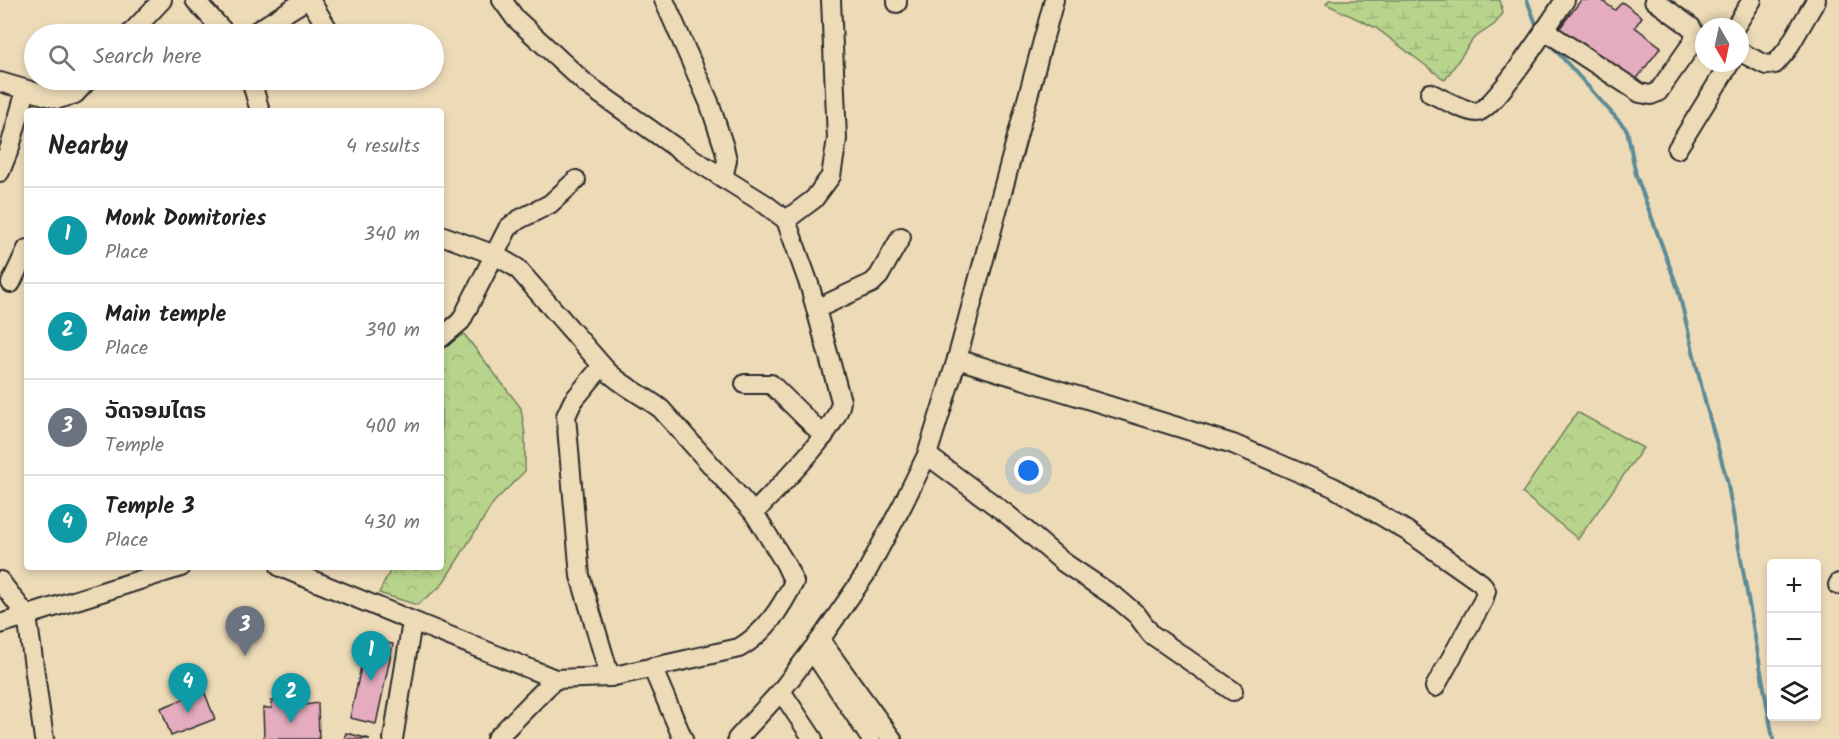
<!DOCTYPE html>
<meta charset="utf-8">
<style>
body{margin:0;font-family:Kalam,"Noto Sans Lao",sans-serif;background:#f2f2f2;color:#222}
.controls{position:absolute;right:18px;bottom:18px;display:grid;overflow:hidden;border-radius:6px;box-shadow:0 3px 9px #0003}
.controls button{width:54px;height:54px;display:grid;place-items:center;padding:0;border:0;border-bottom:2px solid #e0e0e0;background:#fff;color:#222;font:30px sans-serif}
.compass{position:absolute;left:1695px;top:18px;width:54px;height:54px;border-radius:50%;background:#fff;box-shadow:0 3px 9px #0003;rotate:171deg}
.you{position:absolute;left:1029px;top:471px;width:21px;height:21px;margin:-15px;border:4px solid #fff;border-radius:50%;background:#1a73e8;box-shadow:0 0 0 9px #1a73e833}
.badge{display:grid;place-items:center;width:39px;height:39px;border-radius:50%;background:#ea580c;color:#fff;font-size:20px;font-weight:700}
.pin{position:absolute;translate:-50% -50px;filter:drop-shadow(0 2px 3px #0008)}
.pin::after{content:'';position:absolute;top:32px;width:21px;height:18px;background:inherit;clip-path:polygon(0 0,100% 0,50% 100%)}
.list{margin:0;padding:0;list-style:none}
h2{display:flex;justify-content:space-between;align-items:center;height:78px;margin:0;padding:0 24px;font-size:26px}
h2 small{font-size:20px;font-weight:400;color:#767676}
.list li{display:grid;grid-template-columns:39px 1fr auto;gap:18px;align-items:center;box-sizing:border-box;height:96px;padding:0 24px;border-top:2px solid #e0e0e0}
.list b{display:block;font-size:22px;white-space:nowrap}
.list p{margin:0;font-size:20px;white-space:nowrap;color:#767676}
.list em{font-size:20px;font-style:normal;color:#767676}
.icon{flex:none;width:33px;height:33px;fill:none;stroke:currentColor;stroke-width:2;stroke-linecap:round;stroke-linejoin:round}
.map{position:relative;flex:none;width:1839px;height:739px;overflow:hidden}
.search{position:absolute;background:#fff;box-shadow:0 3px 9px #0003;left:24px;top:24px;width:420px;height:66px;display:flex;align-items:center;gap:15px;box-sizing:border-box;padding:0 21px;border-radius:33px;color:#767676;font-size:22px}
.panel{position:absolute;background:#fff;box-shadow:0 3px 9px #0003;left:24px;top:108px;width:420px;height:462px;border-radius:6px}
.map>svg:first-child{display:block}
</style>
<div class="map">
<svg width="1839" height="739" viewBox="0 0 1839 739">
<defs>
<pattern id="forest-crowns" width="20" height="18" patternUnits="userSpaceOnUse" patternTransform="scale(1.5)"><rect width="20" height="18" fill="#b8d48c"/><path d="M2 6a3 3 0 1 1 6 0M12 15a3 3 0 1 1 6 0" fill="none" stroke="#9eb679"/></pattern>
<pattern id="wetland-marsh" width="20" height="14" patternUnits="userSpaceOnUse" patternTransform="scale(1.5)"><rect width="20" height="14" fill="#b8d48c"/><path d="M1 5h8M5 5V1M11 12h8M15 12V8" fill="none" stroke="#9eb679"/></pattern>
</defs>
<rect width="100%" height="100%" fill="#eddbb8"/>
<filter id="ink" filterUnits="userSpaceOnUse"><feTurbulence type="fractalNoise" baseFrequency=".0167" numOctaves="2"/><feDisplacementMap in="SourceGraphic" scale="12" xChannelSelector="R" yChannelSelector="G"/><feConvolveMatrix kernelMatrix="1 2 1 2 8 2 1 2 1" color-interpolation-filters="sRGB"/></filter>
<g filter="url(#ink)">
<!-- forest -->
<g fill="url(#forest-crowns)" stroke="#72805c" stroke-width="1.5">
<polygon points="464,334 521,408 525,435 525,471 494,502 441,586 417,605 379,593 392,567 412,567 416,570 418,567 441,567 441,347"/>
<polygon points="1577,412 1643,448 1578,539 1522,493"/>
</g>
<!-- wetland -->
<polygon fill="url(#wetland-marsh)" stroke="#72805c" stroke-width="1.5" points="1329,0 1500,0 1503,13 1495,24 1473,39 1445,80 1376,28 1326,4"/>
<g fill="none" stroke-linecap="round" stroke-linejoin="round">
<!-- stream -->
<g stroke="#5d8b96" stroke-width="4">
<polyline points="1527,0 1536,24"/>
<polyline points="1551,45 1627,130 1636,175 1678,289 1706,405 1727,480 1773,739"/>
</g>
</g>
<!-- building -->
<g fill="#e4acbe" stroke="#2b2b2b" stroke-width="1.5">
<polygon points="1581,0 1601,0 1615,10 1622,2 1642,17 1635,27 1661,47 1632,85 1559,29"/>
<polygon points="367,639 393,644 376,724 350,718"/>
<polygon points="204,691 215,719 171,736 161,708"/>
<polygon points="305,699 305,705 318,703 319,739 264,739 263,708 272,708 271,701"/>
<polygon points="346,733 370,739 344,739"/>
</g>
<g fill="none" stroke-linecap="round" stroke-linejoin="round">
<!-- minor casing -->
<g stroke="#2b2b2b" stroke-width="22">
<g id="minor">
<polyline points="195,0 226,34"/>
<polyline points="310,0 331,34"/>
<polyline points="664,0 709,102 724,147 727,160 723,178"/>
<polyline points="897,0 897,3"/>
<polyline points="1735,27 1752,0"/>
<polyline points="1544,30 1640,93 1651,95 1658,92 1693,42 1695,34 1691,27 1654,0"/>
<polyline points="130,34 162,0"/>
<polyline points="252,34 306,0"/>
<polyline points="1740,52 1766,65 1775,64 1787,50 1816,0"/>
<polyline points="251,80 260,111"/>
<polyline points="0,82 58,99 75,94 88,80"/>
<path d="M1430,93C1441,98 1466,112 1477,112C1493,111 1553,18 1565,0"/>
<polyline points="1677,149 1730,63"/>
<polyline points="0,172 10,147 26,90"/>
<polyline points="786,220 814,199 831,176 837,139 831,0"/>
<path d="M441,235L495,255L517,268L606,370C622,386 643,395 661,409L754,513"/>
<polyline points="11,283 27,249"/>
<polyline points="816,309 872,283 879,276 901,237"/>
<polyline points="441,338 461,321 508,228 518,220 550,204 576,180"/>
<polyline points="957,359 1233,444 1333,487 1407,531 1481,583 1486,591 1483,601 1435,687"/>
<polyline points="602,366 573,401 566,416 580,576 610,677"/>
<polyline points="745,384 771,384 824,436"/>
<polyline points="927,455 1008,515 1063,562 1118,599 1137,615 1151,634 1233,691"/>
<path d="M280,567L555,679L610,677L739,648C765,633 781,608 794,582L785,563L754,513C776,489 838,430 841,401L810,287L786,220L765,204L682,152L586,84L515,18L502,0"/>
<polyline points="0,581 27,616 44,739"/>
<polyline points="1838,585 1839,583"/>
<polyline points="0,624 181,567"/>
<polyline points="820,640 892,739"/>
<polyline points="812,650 871,739"/>
<polyline points="652,667 683,739"/>
<polyline points="781,691 813,739"/>
<polyline points="393,739 412,622"/>
<polyline points="496,739 555,679"/>
<polyline points="737,739 781,691 820,640 865,575 903,504 927,455 957,359 1054,0"/>
</g>
</g>
<!-- minor -->
<use href="#minor" stroke="#eddbb8" stroke-width="18"/>
</g>
</g>
</svg>
<div class="controls">
<button>+</button>
<button>−</button>
<button><svg class="icon" aria-label="layers" viewBox="0 0 24 24"><path d="M12 4l9 5-9 5-9-5zM3 14l9 5 9-5"/></svg></button>
</div>
<svg class="compass" viewBox="-18 -18 36 36"><path d="M0-13l5 13h-10z" fill="#e53935"/><path d="M0 13l5-13h-10z" fill="#767676"/></svg>
<div class="you"></div>
<div class="pin badge" style="left:371px;top:681px;background:#0f9aa8">1</div>
<div class="pin badge" style="left:291px;top:723px;background:#0f9aa8">2</div>
<div class="pin badge" style="left:245px;top:656px;background:#6b7280">3</div>
<div class="pin badge" style="left:188px;top:713px;background:#0f9aa8">4</div>
<div class="search"><svg class="icon" aria-label="search" viewBox="0 0 24 24"><circle cx="10" cy="10" r="6"/><path d="M15 15l6 6"/></svg>Search here</div>
<section class="panel">
<h2>Nearby<small>4 results</small></h2>
<ul class="list">
<li><span class="badge" style="background:#0f9aa8">1</span><div><b>Monk Domitories</b><p>Place</p></div><em>340 m</em></li>
<li><span class="badge" style="background:#0f9aa8">2</span><div><b>Main temple</b><p>Place</p></div><em>390 m</em></li>
<li><span class="badge" style="background:#6b7280">3</span><div><b>ວັດຈອມໄຕຣ</b><p>Temple</p></div><em>400 m</em></li>
<li><span class="badge" style="background:#0f9aa8">4</span><div><b>Temple 3</b><p>Place</p></div><em>430 m</em></li>
</ul>
</section>
</div>
